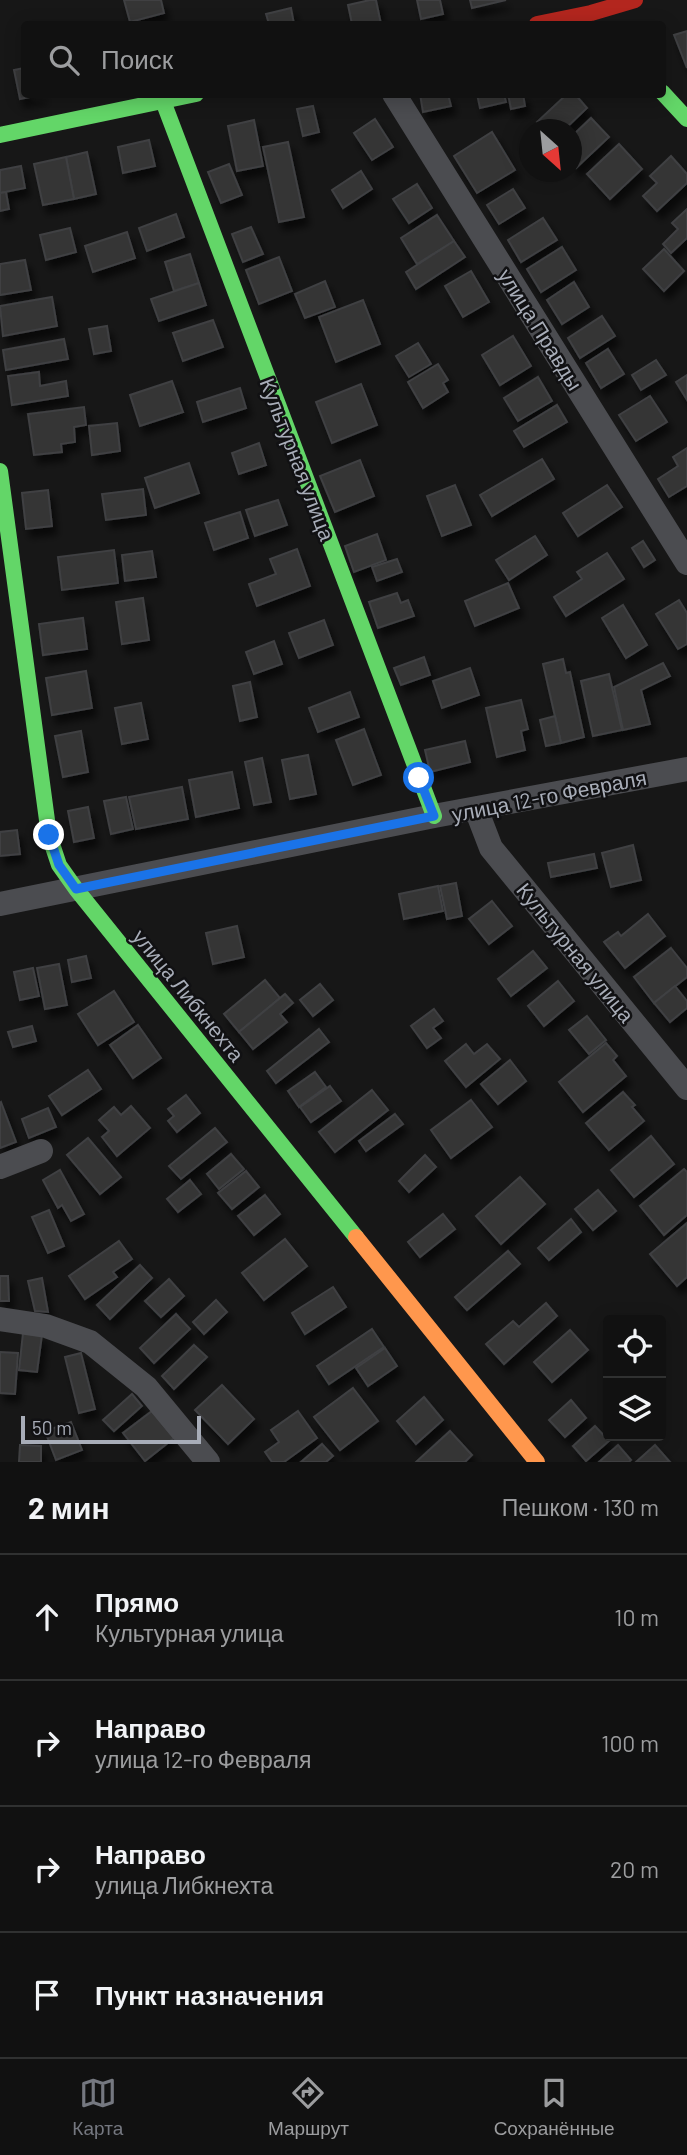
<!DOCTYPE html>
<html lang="ru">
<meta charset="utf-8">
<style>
body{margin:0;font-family:Barlow,sans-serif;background:#1a1a1a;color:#f1f3f6}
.controls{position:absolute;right:21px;bottom:21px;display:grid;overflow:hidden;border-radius:7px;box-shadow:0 4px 18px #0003}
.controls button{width:63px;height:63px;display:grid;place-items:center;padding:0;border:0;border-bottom:2px solid #303131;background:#111;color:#f1f3f6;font:35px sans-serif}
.compass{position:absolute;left:519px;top:119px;width:63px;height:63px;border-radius:50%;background:#111;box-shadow:0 4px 18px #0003;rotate:153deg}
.scale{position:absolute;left:21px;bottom:18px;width:180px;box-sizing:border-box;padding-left:7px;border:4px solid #a8adb8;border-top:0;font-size:19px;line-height:24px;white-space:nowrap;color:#a8adb8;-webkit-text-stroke:5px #111113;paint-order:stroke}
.stop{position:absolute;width:21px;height:21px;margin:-16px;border:5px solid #1a73e8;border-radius:50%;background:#fff}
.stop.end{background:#1a73e8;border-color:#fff;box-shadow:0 2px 7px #0008}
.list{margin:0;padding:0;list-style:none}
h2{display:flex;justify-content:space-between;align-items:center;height:91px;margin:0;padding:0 28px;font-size:30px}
h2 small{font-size:23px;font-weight:400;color:#9c9d9f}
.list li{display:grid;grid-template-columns:46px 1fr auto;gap:21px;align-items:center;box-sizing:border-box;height:126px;padding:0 28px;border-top:2px solid #303131}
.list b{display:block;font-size:26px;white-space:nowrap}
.list p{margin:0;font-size:23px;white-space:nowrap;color:#9c9d9f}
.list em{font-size:23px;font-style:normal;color:#9c9d9f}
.icon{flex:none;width:38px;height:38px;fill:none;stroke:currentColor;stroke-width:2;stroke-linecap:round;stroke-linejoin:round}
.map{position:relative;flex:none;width:687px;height:1462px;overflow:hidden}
.search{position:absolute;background:#111;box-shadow:0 4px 18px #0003;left:21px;right:21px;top:21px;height:77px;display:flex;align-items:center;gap:18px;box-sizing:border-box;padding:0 24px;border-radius:7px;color:#9c9d9f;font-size:26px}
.sheet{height:595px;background:#111}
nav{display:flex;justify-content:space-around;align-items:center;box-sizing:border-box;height:98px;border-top:2px solid #303131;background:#111;font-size:19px;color:#9c9d9f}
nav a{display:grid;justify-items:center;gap:4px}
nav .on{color:#757880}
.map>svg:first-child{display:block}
</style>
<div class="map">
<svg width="687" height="1462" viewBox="0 0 687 1462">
<defs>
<filter id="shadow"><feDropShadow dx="4.5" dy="8" stdDeviation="3.5" flood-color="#0009"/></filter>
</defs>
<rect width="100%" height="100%" fill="#171717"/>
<!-- building -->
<g fill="#353536" stroke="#3f4043" stroke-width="2" filter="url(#shadow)">
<polygon points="124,0 161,0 164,13 130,22"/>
<polygon points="370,0 376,0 381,24 352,24 348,5"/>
<polygon points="417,0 440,0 443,14 421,19"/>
<polygon points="470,0 506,0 472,8"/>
<polygon points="291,8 294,24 269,24 266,14"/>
<polygon points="687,31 687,68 674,35"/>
<polygon points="24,68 24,94 44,94 20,99 14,70"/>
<polygon points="420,94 448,94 451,106 423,112"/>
<polygon points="477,94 504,94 506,102 480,108"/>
<polygon points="508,94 523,94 525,106 511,109"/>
<polygon points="567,94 575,94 587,108 564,130 545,130 537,122"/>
<polygon points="313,106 319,132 303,136 297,109"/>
<polygon points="591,118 609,137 576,168 572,164 572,136"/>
<polygon points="375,119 393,147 372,160 354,133"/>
<polygon points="254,120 263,166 237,171 228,126"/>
<polygon points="492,132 515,170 477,193 454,156"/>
<polygon points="149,140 155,166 123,173 118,147"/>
<polygon points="288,142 304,217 279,222 263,147"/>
<polygon points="619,144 642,169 610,199 587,174"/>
<polygon points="87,152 96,194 74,199 66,157"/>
<polygon points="671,156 687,174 687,183 657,211 643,196 657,183 650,176"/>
<polygon points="66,157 74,199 43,205 34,164"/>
<polygon points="229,164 242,195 221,203 208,172"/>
<polygon points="21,166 25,188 0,193 0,170"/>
<polygon points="361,171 372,189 343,208 332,190"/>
<polygon points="417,184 432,208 409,223 393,199"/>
<polygon points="513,189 525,208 499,224 487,205"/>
<polygon points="6,192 9,209 0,211 0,193"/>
<polygon points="687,209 687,238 671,253 663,244 678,229 672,223"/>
<polygon points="176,214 184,237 147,251 139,228"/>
<polygon points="437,215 454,241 417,264 401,238"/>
<polygon points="543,218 557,240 521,262 508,240"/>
<polygon points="251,227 263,254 243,262 232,234"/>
<polygon points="70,228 76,252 46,260 40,235"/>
<polygon points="127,232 135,258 93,272 85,246"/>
<polygon points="454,241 465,257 416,289 406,272"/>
<polygon points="562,247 576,270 541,292 527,269"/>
<polygon points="664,249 684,271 664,291 643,269"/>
<polygon points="190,254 199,283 174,291 165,262"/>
<polygon points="279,257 292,291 259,304 246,270"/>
<polygon points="25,260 31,290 0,295 0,264"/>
<polygon points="471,271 489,302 463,317 445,286"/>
<polygon points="325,281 335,307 305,318 295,294"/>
<polygon points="574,282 589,307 562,324 547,300"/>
<polygon points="199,283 206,305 159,321 151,299"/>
<polygon points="52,297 57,326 3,336 0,306"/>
<polygon points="363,300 380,344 336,362 319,317"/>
<polygon points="602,316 615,336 580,358 568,338"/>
<polygon points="213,320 223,347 183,361 173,333"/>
<polygon points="107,326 111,351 94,354 89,329"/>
<polygon points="513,336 531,366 500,385 482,355"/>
<polygon points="64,339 68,359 6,370 3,350"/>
<polygon points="418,343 431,364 409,377 396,356"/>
<polygon points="608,349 624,374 601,388 586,363"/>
<polygon points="656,360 666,375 641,390 632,375"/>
<polygon points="438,364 448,380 443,383 448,392 423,408 408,382"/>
<polygon points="39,372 40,386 66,381 68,396 12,405 8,376"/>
<polygon points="687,375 687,400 676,382"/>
<polygon points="538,377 552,401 518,421 504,398"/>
<polygon points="172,381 183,412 140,426 130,395"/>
<polygon points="361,384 377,425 332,443 316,402"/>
<polygon points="240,388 246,408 203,422 197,402"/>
<polygon points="650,396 667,422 636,441 619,415"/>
<polygon points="557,405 567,422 524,447 514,431"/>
<polygon points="84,407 86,425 74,427 75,442 61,444 62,452 34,455 28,414"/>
<polygon points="117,423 120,451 92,455 89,426"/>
<polygon points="259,443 266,465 239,474 232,453"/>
<polygon points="687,448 687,486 669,497 658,479 678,466 673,457"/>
<polygon points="542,459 554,479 492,516 480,495"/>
<polygon points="360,460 374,496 335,512 320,476"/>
<polygon points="189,463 199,493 155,508 145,478"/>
<polygon points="455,485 471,525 442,536 427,496"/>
<polygon points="607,485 622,507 578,536 563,513"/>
<polygon points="143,489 146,515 106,520 102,494"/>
<polygon points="48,490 52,526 26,529 22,493"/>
<polygon points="278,500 287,525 255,536 246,510"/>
<polygon points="240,512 248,538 214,550 205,523"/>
<polygon points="377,534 386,560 354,572 345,546"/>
<polygon points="535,536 547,555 509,580 496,560"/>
<polygon points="643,541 655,560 644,567 632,548"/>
<polygon points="297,549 310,586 257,606 249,584 276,574 270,559"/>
<polygon points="114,550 118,583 62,590 58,557"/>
<polygon points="152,551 156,577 125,581 122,555"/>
<polygon points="607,553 624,579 566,616 554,597 582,579 577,572"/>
<polygon points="397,559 402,572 377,581 372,567"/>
<polygon points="508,583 519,608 475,626 465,601"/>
<polygon points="397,593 401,603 408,600 414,616 378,628 369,602"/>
<polygon points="143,598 149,640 122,644 116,602"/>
<polygon points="679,600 687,613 687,644 678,649 656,614"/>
<polygon points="623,605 647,645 626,658 602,618"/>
<polygon points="83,618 87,649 43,655 39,624"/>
<polygon points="324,620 333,645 299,658 289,633"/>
<polygon points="274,641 282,664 254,674 246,652"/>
<polygon points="424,657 430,675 401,685 394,668"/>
<polygon points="563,659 566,673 570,672 584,737 561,743 543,664"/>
<polygon points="663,663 670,676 641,690 650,724 623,730 614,687"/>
<polygon points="470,668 479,695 442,708 433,681"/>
<polygon points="86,671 92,708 52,715 46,678"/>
<polygon points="609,674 622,730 593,736 581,681"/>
<polygon points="250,682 257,717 240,721 233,686"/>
<polygon points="350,692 359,717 318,732 309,708"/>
<polygon points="521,700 528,729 521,731 525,750 497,757 486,708"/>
<polygon points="141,703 148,739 122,744 115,708"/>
<polygon points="555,716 561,743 546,746 540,720"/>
<polygon points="364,729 381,775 353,785 336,740"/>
<polygon points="81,731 88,772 63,777 55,736"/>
<polygon points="465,741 470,762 430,772 425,750"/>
<polygon points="308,755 316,794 290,799 282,760"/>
<polygon points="262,758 271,802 254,805 245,762"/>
<polygon points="232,772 239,808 196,817 189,780"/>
<polygon points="182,787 188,819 136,829 129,797"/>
<polygon points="126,797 133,829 111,834 104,801"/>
<polygon points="88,807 94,838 74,842 68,811"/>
<polygon points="17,830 20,854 0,856 0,832"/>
<polygon points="633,845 641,880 611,887 602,853"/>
<polygon points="594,854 597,868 551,877 548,863"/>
<polygon points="456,883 462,916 447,919 440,886"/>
<polygon points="438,886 443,911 404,919 399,894"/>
<polygon points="492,901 512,926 489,944 469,919"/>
<polygon points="648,914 665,936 625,968 604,942 618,932 621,936"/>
<polygon points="237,926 244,957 213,964 206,933"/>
<polygon points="671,948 687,968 687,977 654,1003 634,977"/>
<polygon points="533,951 547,968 511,996 498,979"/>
<polygon points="86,956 91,978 72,982 68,960"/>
<polygon points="59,964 67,1005 45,1009 37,968"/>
<polygon points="33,968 39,996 20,1000 14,972"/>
<polygon points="265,980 280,998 239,1032 224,1014"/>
<polygon points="558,981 574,1001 544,1026 528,1006"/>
<polygon points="320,984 333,1000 313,1016 300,1000"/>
<polygon points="675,986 687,1001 687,1008 670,1022 654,1003"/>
<polygon points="114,991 134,1022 98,1045 78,1014"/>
<polygon points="285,994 293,1003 280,1014 287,1022 253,1049 239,1032"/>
<polygon points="434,1009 443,1021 433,1028 441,1038 427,1048 411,1026"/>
<polygon points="587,1016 606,1040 589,1054 569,1030"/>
<polygon points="138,1025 161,1058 133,1078 110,1045"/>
<polygon points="32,1026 36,1041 13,1047 8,1032"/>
<polygon points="319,1029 329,1042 276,1083 267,1071"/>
<polygon points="606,1043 617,1056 613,1060 626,1076 583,1112 559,1082"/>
<polygon points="466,1044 474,1054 487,1044 500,1059 466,1087 445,1061"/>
<polygon points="510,1060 526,1081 498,1104 481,1084"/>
<polygon points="88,1070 101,1089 62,1115 49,1096"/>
<polygon points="315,1072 326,1087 299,1107 288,1091"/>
<polygon points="330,1086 341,1101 311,1122 300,1107"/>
<polygon points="372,1090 388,1110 335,1152 319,1132"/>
<polygon points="623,1092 635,1105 632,1107 644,1121 609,1150 586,1123"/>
<polygon points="186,1095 200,1113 177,1132 168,1121 174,1116 168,1109"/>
<polygon points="471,1100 492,1127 451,1158 431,1130"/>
<polygon points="1,1102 16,1142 0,1148 0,1103"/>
<polygon points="131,1106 150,1128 117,1156 102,1137 109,1131 99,1120 114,1107 121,1115"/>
<polygon points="48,1108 56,1127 29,1138 22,1119"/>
<polygon points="395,1114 403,1124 366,1151 359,1141"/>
<polygon points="215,1128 227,1142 181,1179 169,1166"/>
<polygon points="651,1136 674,1164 634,1197 611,1170"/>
<polygon points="88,1138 121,1177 100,1194 67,1155"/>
<polygon points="231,1154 244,1169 219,1189 207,1174"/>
<polygon points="425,1155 436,1167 409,1192 399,1181"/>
<polygon points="684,1169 687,1172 687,1215 664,1235 640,1206"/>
<polygon points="60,1170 84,1214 71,1221 62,1205 58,1208 43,1180"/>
<polygon points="246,1171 259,1187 232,1209 218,1193"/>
<polygon points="520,1177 545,1204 501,1244 476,1216"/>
<polygon points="190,1180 201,1194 178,1212 167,1199"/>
<polygon points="598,1190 616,1211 593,1230 575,1209"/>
<polygon points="265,1195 280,1214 254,1235 238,1216"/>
<polygon points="49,1210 64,1246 48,1253 32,1217"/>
<polygon points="443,1214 455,1229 420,1257 408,1242"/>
<polygon points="571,1219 581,1232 549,1260 538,1248"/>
<polygon points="687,1223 687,1277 677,1286 650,1254"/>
<polygon points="285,1239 307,1266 264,1300 242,1273"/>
<polygon points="119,1241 132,1259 113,1272 117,1277 85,1299 69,1276"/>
<polygon points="508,1251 520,1264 467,1310 455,1297"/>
<polygon points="140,1265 152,1278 110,1319 97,1305"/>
<polygon points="0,1276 8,1276 9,1301 0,1301"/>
<polygon points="42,1278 48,1312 35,1311 28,1281"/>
<polygon points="169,1279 184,1296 161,1317 145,1301"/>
<polygon points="333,1287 346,1307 305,1334 292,1313"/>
<polygon points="216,1300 227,1312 204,1334 193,1322"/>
<polygon points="546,1303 557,1316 504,1364 486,1344 513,1321 519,1327"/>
<polygon points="176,1314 190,1329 154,1363 140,1348"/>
<polygon points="372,1329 384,1347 329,1384 317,1366"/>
<polygon points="570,1330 588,1350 552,1382 534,1362"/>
<polygon points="23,1333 42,1335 37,1372 19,1370"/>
<polygon points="194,1345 207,1357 174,1389 162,1376"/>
<polygon points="385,1348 397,1366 368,1386 356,1368"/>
<polygon points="0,1352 18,1353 15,1394 0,1393"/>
<polygon points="81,1353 95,1409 79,1413 65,1357"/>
<polygon points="222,1385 254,1419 228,1444 195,1410"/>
<polygon points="353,1388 378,1421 340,1450 314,1417"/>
<polygon points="132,1394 142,1406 114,1431 103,1420"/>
<polygon points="424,1397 443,1420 416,1444 397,1421"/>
<polygon points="571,1400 586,1418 565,1437 549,1420"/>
<polygon points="152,1411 174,1438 145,1461 123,1433"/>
<polygon points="298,1411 317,1438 284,1462 272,1462 265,1452 279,1442 271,1430"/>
<polygon points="71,1422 82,1450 56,1460 45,1431"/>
<polygon points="595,1426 609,1441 586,1461 573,1446"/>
<polygon points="450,1431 472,1455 465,1462 416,1462"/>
<polygon points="322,1444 333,1456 326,1462 301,1462"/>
<polygon points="20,1445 41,1446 41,1462 19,1462"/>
<polygon points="618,1445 631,1460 629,1462 599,1462"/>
<polygon points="655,1445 670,1462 636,1462"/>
</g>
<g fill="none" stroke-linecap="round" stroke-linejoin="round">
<!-- street -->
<g stroke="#4b4c50" stroke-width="24">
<polyline points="394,94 687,563"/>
<polyline points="476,809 491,848 687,1088"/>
<polyline points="0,904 434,816 687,769"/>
<polyline points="0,1167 41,1151"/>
<polyline points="0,1319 46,1326 90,1342 146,1387 208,1462"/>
</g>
<!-- fast -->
<g stroke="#63d668" stroke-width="16">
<polyline points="662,92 687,119"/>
<polyline points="163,101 434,816"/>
<polyline points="0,135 196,94"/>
<polyline points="0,471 49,835 59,865 76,889 356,1237"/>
</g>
<!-- slow -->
<polyline stroke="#ff974d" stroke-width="16" points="356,1237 537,1462"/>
<!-- jam -->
<polyline stroke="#b3261e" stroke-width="16" points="537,24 591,13 635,0"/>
</g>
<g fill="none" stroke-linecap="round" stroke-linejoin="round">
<!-- route -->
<polyline stroke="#1a73e8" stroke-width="9" points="49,835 59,865 76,889 434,816 419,778"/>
</g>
<g text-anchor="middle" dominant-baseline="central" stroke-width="5" stroke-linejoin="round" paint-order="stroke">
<!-- street labels -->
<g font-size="21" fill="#a8adb8" stroke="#111113">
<text transform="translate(541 329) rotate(58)">улица Правды</text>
<text transform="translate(298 459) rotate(69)">Культурная улица</text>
<text transform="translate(549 795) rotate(-11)">улица 12-го Февраля</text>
<text transform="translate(576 952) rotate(51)">Культурная улица</text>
<text transform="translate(189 995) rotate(51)">улица Либкнехта</text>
</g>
</g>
</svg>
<div class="controls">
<button><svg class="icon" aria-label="locate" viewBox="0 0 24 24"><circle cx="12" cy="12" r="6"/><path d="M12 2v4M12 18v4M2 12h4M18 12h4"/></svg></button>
<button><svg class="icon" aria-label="layers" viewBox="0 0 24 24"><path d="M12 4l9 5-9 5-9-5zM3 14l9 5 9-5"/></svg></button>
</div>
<svg class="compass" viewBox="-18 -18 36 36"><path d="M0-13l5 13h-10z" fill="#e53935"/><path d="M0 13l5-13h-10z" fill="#9c9d9f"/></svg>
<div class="scale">50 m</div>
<div class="stop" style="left:419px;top:778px"></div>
<div class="stop end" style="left:49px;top:835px"></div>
<div class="search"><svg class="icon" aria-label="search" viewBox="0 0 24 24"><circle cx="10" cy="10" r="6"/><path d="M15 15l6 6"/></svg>Поиск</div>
</div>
<section class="sheet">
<h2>2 мин<small>Пешком · 130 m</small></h2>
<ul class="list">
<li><svg class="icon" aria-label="ahead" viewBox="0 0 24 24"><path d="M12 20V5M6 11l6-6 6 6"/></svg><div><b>Прямо</b><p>Культурная улица</p></div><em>10 m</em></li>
<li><svg class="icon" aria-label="right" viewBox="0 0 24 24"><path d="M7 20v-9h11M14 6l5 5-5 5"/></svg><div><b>Направо</b><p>улица 12-го Февраля</p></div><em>100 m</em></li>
<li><svg class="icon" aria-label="right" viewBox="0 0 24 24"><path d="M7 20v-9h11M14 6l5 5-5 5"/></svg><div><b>Направо</b><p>улица Либкнехта</p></div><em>20 m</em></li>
<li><svg class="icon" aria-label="arrive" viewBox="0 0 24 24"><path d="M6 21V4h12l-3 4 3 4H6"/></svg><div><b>Пункт назначения</b></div></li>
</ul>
</section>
<nav>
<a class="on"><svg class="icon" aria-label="map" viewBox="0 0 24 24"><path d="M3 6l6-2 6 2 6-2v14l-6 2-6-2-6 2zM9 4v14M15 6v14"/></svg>Карта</a>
<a><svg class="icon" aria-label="directions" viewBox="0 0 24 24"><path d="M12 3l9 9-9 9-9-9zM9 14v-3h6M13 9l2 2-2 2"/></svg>Маршрут</a>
<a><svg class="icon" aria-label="saved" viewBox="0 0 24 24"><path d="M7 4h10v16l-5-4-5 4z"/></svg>Сохранённые</a>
</nav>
